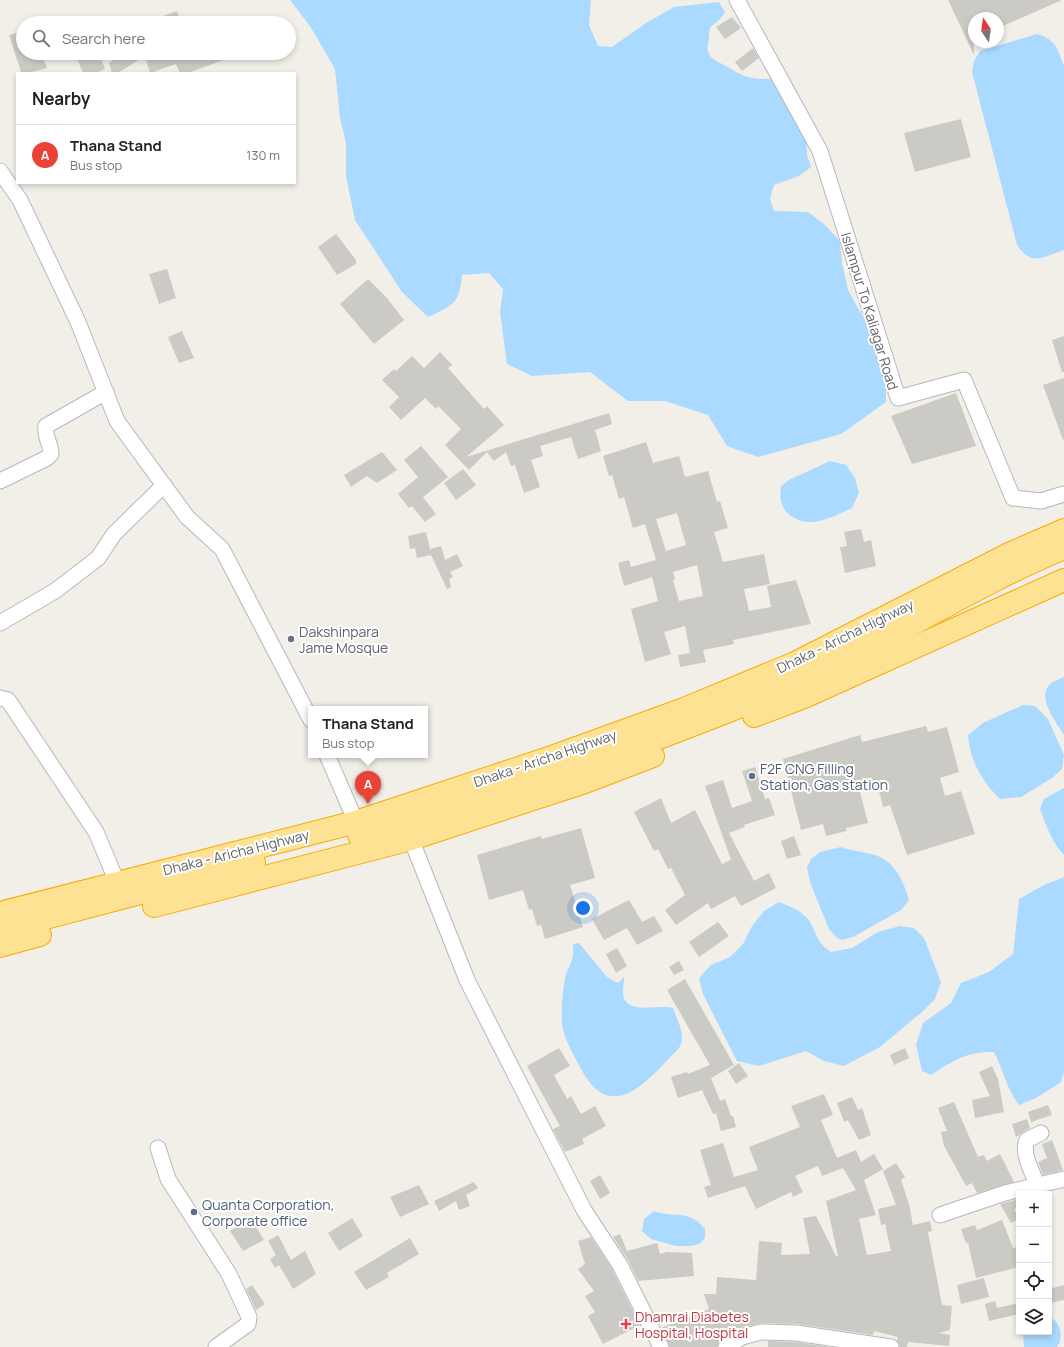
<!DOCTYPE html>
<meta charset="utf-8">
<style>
body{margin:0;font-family:Manrope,sans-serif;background:#f2f2f2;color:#222}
.controls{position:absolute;right:12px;bottom:12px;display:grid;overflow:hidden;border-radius:0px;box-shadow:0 2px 6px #0003}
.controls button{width:36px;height:36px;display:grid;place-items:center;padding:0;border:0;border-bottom:1px solid #e0e0e0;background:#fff;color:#222;font:20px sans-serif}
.compass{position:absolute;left:968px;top:12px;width:36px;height:36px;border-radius:50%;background:#fff;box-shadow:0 2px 6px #0003;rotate:347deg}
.you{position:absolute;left:583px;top:908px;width:14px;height:14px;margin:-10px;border:3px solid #fff;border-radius:50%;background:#1a73e8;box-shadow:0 0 0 6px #1a73e833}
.badge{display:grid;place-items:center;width:26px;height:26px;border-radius:50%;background:#ea4335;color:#fff;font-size:13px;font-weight:700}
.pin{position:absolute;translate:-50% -33px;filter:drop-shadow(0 1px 2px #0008)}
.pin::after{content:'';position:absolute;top:21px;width:14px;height:12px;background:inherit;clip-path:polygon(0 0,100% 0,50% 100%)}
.popup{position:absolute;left:308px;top:706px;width:120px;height:52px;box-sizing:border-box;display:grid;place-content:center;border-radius:0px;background:#fff;filter:drop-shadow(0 1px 3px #0005);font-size:13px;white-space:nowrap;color:#767676}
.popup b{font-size:15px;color:#222}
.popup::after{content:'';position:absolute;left:50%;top:100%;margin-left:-8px;border:8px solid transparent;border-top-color:#fff}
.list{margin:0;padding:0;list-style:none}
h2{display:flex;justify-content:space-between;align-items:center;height:52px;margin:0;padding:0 16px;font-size:17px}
h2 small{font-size:13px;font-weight:400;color:#767676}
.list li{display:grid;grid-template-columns:26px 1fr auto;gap:12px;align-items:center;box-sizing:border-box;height:60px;padding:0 16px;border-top:1px solid #e0e0e0}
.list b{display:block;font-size:15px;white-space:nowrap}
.list p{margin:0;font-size:13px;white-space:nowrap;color:#767676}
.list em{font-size:13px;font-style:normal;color:#767676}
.icon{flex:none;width:22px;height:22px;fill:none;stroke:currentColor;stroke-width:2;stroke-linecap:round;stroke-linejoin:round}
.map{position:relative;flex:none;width:1064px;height:1347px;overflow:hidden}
.search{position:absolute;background:#fff;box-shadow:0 2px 6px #0003;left:16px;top:16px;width:280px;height:44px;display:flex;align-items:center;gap:10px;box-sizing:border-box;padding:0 14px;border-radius:22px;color:#767676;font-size:15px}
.panel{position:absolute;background:#fff;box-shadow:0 2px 6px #0003;left:16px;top:72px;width:280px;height:112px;border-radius:0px}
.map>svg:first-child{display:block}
</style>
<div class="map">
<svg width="1064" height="1347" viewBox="0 0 1064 1347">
<rect width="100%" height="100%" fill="#f1efe8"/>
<!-- water -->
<g fill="#aadaff">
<path d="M290,0H591L589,25L598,46L612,47L646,23L674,7L719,2L725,12C721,20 714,23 710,28C709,31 709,35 709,38C704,58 713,59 728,67C746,79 754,79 775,79L806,135L807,155L811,167L799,176L774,185L770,199L774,211L808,212L824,224L840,241L842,263L848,290L869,328L886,381V402L841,434L758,457L727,446L708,415L665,401H628L590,372L532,376L507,364L500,312L503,289L489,273L462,275C459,305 453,305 428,317L402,292L355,220L346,176V143L340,118L335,69L310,26Z"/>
<path d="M1037,34C1058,41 1056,47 1064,66V250C1042,257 1032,267 1017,245L972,72L974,61L980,51Z"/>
<path d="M830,461L846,465L855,478L859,493L852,508C831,517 811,530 791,516C781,509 779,498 781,486L789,480Z"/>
<path d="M1064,677V735C1057,723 1036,698 1050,684C1053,681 1060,679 1064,677Z"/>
<path d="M1023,705L1035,706L1048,719L1064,755L1062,769L1052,778L1021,797L1000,799C983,783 969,759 968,735L983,723Z"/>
<path d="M1064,788V855C1052,843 1046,825 1040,809L1044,799Z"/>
<path d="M841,847C851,851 872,853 880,857C896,864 905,885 909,900L901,910L853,937L842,940L837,938L829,929L811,885L807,868L811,859L820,852Z"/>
<path d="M1064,877V1072L1061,1082L1036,1098L1019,1105C1007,1090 1003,1069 994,1052C967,1051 953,1061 931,1075L922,1071L916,1045L923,1023L951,1003L961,983L989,972L1013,954L1019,899L1044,885Z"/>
<path d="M779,902C789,906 798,909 806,917C817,928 814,942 831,952L852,948L878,932L900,926L914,928L924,938L941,982L935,999L923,1011L880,1047L844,1066L824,1061L806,1051L759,1066L737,1061L703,994L699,978L711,965L730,957L743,944L752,926L764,911Z"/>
<path d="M579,943L607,977L618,983L624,977C624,983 623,988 623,993C624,1016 660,1004 673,1008C677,1021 687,1035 679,1048C651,1077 612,1128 581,1069C574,1055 564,1040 562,1024C561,1010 562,993 565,979C566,971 571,965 572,959C574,954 573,948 573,944Z"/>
<path d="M654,1211C676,1219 688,1208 705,1229V1238L699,1244L691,1246H676L651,1239L642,1231L644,1219Z"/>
<path d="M1049,1317C1061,1321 1064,1337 1057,1347H1024L1023,1332H1049Z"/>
</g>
<!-- building -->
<g fill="#cccac5" fill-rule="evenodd">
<polygon points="948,0 1062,0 998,28 998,18 974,18 974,55"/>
<polygon points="177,11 181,23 146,23 146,22"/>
<polygon points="732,17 741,28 725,39 716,27"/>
<polygon points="23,31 23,53 41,53 47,68 27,73 21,72 9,35"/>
<polygon points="753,48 759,58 742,71 735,62"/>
<polygon points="75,53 99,53 105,69 96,73 83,73"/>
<polygon points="124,53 240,53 240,54 188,73 180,73 176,64 150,73 145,56 118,73 112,73 109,63"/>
<polygon points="961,119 971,157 915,172 904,133"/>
<polygon points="336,234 356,260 356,264 337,275 318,247"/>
<polygon points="167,269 176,298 159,304 149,274"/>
<polygon points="368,279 386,297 404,320 374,344 340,304"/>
<polygon points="182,331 194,358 179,363 168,337"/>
<polygon points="1064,336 1064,372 1062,372 1052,340"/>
<polygon points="440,352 452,365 448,368 484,409 487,406 504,425 466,457 609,413 612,424 595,430 601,451 578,459 571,437 540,446 543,456 531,460 540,487 524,493 515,465 511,466 506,452 494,461 487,452 469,470 445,445 461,429 438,406 436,409 425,398 401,420 389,407 399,397 382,380 394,369 396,371 412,356 424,368"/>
<polygon points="1064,378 1064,439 1063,440 1043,385"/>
<polygon points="956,393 976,446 912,464 891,416"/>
<path d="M646,442L653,463L679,456L685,477L708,471L717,502L720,501L728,528L714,532L723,562L764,554L770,584L744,589L749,611L771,607L767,586L796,580L811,624L733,640L734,644L703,650L706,662L680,667L678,655L690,653L685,626L664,632L671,654L645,662L631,609L658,601L652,577L624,586L618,563L629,560L631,567L656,560L645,524L633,528L624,497L619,499L612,475L609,476L603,456ZM677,513L686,545L666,551L656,519ZM697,565L703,596L679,601L673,580L675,579L673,572Z"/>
<polygon points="421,446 448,477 423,497 436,514 425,522 412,506 409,508 398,494 418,477 404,460"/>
<polygon points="382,452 397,470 377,483 367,476 351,487 344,475"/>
<polygon points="463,469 476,485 456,500 444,483"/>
<polygon points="861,529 864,542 871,540 876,566 845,573 840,547 847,546 844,532"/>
<polygon points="426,532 430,549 441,546 445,560 457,554 463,566 450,572 453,577 449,579 451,587 447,589 431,555 417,558 415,548 410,549 408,536"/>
<polygon points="926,726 928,732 947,727 959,772 940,778 945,796 961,791 975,834 907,855 890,805 883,807 878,787 860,792 868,823 846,828 847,831 826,836 823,824 801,830 783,759 860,735 862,742"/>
<polygon points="755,767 765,799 769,798 775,815 744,825 745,827 729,833 754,881 769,873 776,888 741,906 735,896 711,909 708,903 676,925 665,910 685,895 671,868 668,869 658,849 654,851 634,812 661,798 671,823 695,810 722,864 731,860 705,786 723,780 732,808 752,801 742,771"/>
<polygon points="581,828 595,878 570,885 583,927 545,939 541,925 537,926 532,909 529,910 523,890 489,900 477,855 541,836 542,839"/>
<polygon points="794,836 801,855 787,859 781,841"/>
<polygon points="629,900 642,922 654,916 663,931 637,945 627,928 604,940 592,919"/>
<polygon points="718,922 729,936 699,957 689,942"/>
<polygon points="617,948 627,966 616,973 606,954"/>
<polygon points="679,961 684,970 674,975 669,967"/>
<polygon points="685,979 734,1065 711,1078 720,1101 725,1099 731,1116 733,1116 736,1127 721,1131 716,1113 713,1114 702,1090 678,1098 671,1077 687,1072 688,1074 710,1065 667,990"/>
<polygon points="559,1048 570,1066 554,1075 567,1099 571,1096 581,1114 595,1106 606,1126 582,1139 584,1144 565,1152 553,1129 560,1126 527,1066"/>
<polygon points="905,1048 909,1058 894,1065 890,1055"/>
<polygon points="739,1063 748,1076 736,1084 728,1071"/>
<polygon points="992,1066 998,1079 1004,1112 975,1118 972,1100 990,1096 979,1072"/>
<polygon points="824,1094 833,1115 821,1120 837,1158 856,1150 861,1162 874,1154 883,1169 864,1180 876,1215 859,1219 867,1255 891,1251 885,1224 881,1225 878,1209 896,1205 883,1171 896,1163 905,1177 901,1180 909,1204 913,1225 930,1221 932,1231 928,1232 942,1305 952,1306 950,1330 939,1333 950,1335 949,1346 908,1342 907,1347 900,1347 897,1341 898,1337 874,1331 873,1335 797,1324 761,1323 737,1329 719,1341 717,1347 670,1347 661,1328 709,1309 704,1294 716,1294 717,1277 756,1280 759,1241 782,1243 781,1255 810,1254 803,1218 816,1216 836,1256 838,1256 826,1201 856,1190 843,1168 822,1176 818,1166 795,1176 803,1192 793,1197 791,1192 756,1209 745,1186 708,1198 704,1187 711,1185 700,1150 723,1143 734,1177 758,1170 749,1147 800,1127 791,1106"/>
<polygon points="852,1097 858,1110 862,1108 871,1135 859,1140 848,1120 844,1122 837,1103"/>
<polygon points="954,1102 978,1157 984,1155 987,1161 1000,1154 1014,1182 977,1193 972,1183 966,1186 944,1146 941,1132 947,1131 938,1108"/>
<polygon points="1048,1105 1052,1115 1031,1122 1028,1112"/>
<polygon points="1027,1119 1030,1128 1016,1137 1012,1124"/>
<polygon points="1052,1140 1063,1170 1043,1175 1038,1162 1047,1158 1042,1144"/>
<polygon points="600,1175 610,1193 600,1199 590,1181"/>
<polygon points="474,1182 478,1188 466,1195 470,1206 459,1210 456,1201 439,1211 434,1201"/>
<polygon points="419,1185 429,1204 400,1217 390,1197"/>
<polygon points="1019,1199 1019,1207 1014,1209 1019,1219 1011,1223 1000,1204"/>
<polygon points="250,1217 264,1240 243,1251 230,1231"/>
<polygon points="352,1218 363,1236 339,1251 328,1233"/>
<polygon points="1002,1220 1013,1248 1019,1247 1019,1267 976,1278 968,1243 966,1243 961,1229 975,1225 977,1230"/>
<polygon points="620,1234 627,1251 657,1243 660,1254 667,1252 692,1253 694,1276 638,1281 628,1260 613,1237"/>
<polygon points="278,1235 291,1260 305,1251 316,1274 293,1289 279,1265 275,1268 270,1259 276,1255 268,1241"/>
<polygon points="591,1237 612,1269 640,1325 603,1344 588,1316 595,1312 585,1296 594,1291 578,1269 585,1264 578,1241"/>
<polygon points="410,1238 419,1254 387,1273 389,1277 366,1290 354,1272"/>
<polygon points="984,1278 989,1297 961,1304 957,1285"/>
<polygon points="252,1285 265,1304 256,1310 246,1289"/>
<polygon points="1064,1285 1064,1300 1049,1303 1049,1289"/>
<polygon points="995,1301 997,1308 1019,1303 1019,1314 989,1321 985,1304"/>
<polygon points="768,1341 795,1342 829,1347 768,1347"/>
</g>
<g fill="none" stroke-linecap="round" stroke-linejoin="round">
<!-- minor casing -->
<g stroke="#b5b8bc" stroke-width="17">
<g id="minor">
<polyline points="737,0 820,151 898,398 964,380 1013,498 1041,501 1064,494"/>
<polyline points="0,171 20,200 78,322 117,421 187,517 222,549 311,720"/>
<path d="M0,481L47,458L51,454C51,444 44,436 46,426L106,392"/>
<polyline points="0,623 55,591 98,558 114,534 164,485"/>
<polyline points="0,698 8,700 96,832 117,882"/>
<polyline points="327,755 356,822"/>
<polyline points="411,839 467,980 584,1210 620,1265 661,1347"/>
<polyline points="158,1148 168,1179 229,1274 249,1317 248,1324 216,1347"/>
<path d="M1037,1185C1033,1173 1021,1153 1027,1140L1041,1133"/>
<polyline points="940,1215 1005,1193 1064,1179"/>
<polyline points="726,1347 742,1337 761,1332 796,1333 891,1347"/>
</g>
</g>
<!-- highway casing -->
<g stroke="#f9ab00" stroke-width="24">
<g id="highway">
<polyline points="754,716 804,697 1064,580"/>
<path d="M359,835C458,808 555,777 651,741C714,717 778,693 838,663C914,626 986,580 1064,548"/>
<polyline points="154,906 411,839 585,782 653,756"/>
<polyline points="0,913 356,822 546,759 684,709 795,663 1009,554 1064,530"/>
<polyline points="0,930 254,863"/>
<polyline points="0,946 40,935"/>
</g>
</g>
<!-- minor -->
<use href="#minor" stroke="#fff" stroke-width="15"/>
<!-- highway -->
<use href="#highway" stroke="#fde293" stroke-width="22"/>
</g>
<!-- markers -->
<circle fill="#6b7280" stroke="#fff" stroke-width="1.5" cx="291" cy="639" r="4"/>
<g fill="#5c6f8a" stroke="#fff" stroke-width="1.5">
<circle cx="752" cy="776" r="4"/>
<circle cx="194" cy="1212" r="4"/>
</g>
<path fill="#e0444e" stroke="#fff" stroke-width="1.5" d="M624 1318h4v4h4v4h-4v4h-4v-4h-4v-4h4z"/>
<g text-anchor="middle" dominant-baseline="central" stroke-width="4" stroke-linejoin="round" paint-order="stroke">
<!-- street labels -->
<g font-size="14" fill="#5f6368" stroke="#fff">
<text transform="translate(870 311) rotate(73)">Islampur To Kaliagar Road</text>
<text transform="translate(845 636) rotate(-26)">Dhaka - Aricha Highway</text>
<text transform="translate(545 758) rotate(-19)">Dhaka - Aricha Highway</text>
<text transform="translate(236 852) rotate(-14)">Dhaka - Aricha Highway</text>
</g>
<!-- worship labels -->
<g font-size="14" fill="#5b616d" stroke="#fff" text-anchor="start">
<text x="299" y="631">Dakshinpara<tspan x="299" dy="16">Jame Mosque</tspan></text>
</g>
<!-- service labels -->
<g font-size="14" fill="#4e5e75" stroke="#fff" text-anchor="start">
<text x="760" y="768">F2F CNG Filling<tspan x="760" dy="16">Station, Gas station</tspan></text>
<text x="202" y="1204">Quanta Corporation,<tspan x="202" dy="16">Corporate office</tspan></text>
</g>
<!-- health labels -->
<g font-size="14" fill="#be3a42" stroke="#fff" text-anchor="start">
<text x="635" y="1316">Dhamrai Diabetes<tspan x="635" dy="16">Hospital, Hospital</tspan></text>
</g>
</g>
</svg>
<div class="controls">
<button>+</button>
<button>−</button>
<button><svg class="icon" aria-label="locate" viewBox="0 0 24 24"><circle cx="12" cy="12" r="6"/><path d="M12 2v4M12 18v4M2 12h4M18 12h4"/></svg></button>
<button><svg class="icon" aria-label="layers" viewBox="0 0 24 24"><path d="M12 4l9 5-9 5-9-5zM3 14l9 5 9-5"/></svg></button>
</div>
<svg class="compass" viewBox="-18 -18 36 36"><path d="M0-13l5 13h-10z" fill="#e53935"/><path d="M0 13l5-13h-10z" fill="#767676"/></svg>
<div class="you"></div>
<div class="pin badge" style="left:368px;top:804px">A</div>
<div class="popup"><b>Thana Stand</b>Bus stop</div>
<div class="search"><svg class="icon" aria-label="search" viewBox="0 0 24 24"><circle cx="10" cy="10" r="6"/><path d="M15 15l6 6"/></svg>Search here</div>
<section class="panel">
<h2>Nearby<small></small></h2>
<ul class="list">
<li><span class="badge">A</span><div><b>Thana Stand</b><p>Bus stop</p></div><em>130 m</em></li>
</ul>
</section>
</div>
